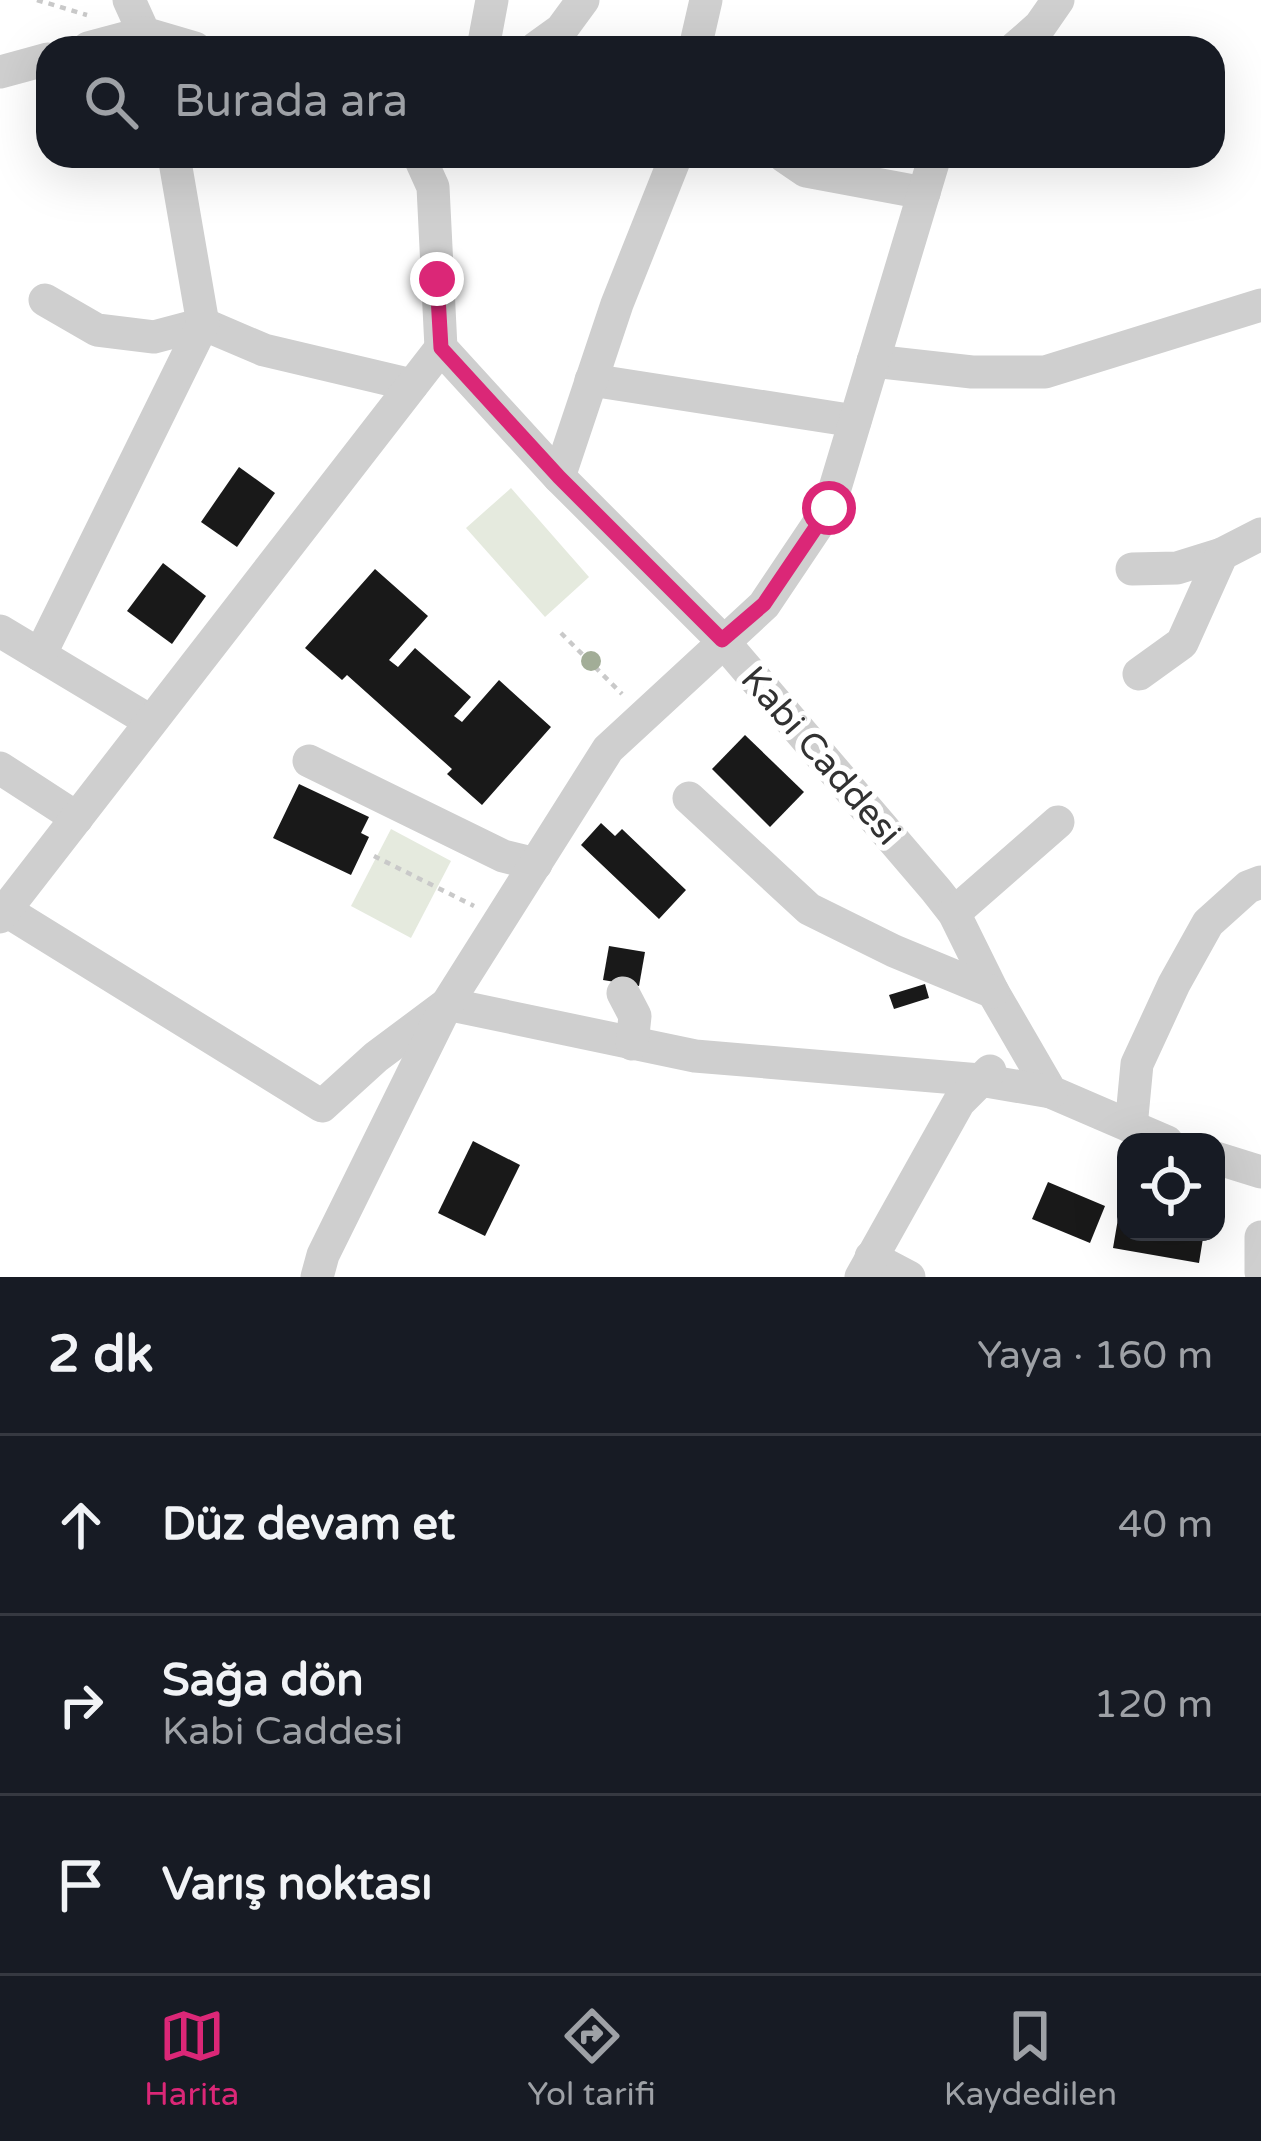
<!DOCTYPE html>
<html lang="tr">
<meta charset="utf-8">
<style>
body{margin:0;font-family:"Varela Round",sans-serif;background:#242831;color:#f1f3f6}
.controls{position:absolute;right:36px;bottom:36px;display:grid;overflow:hidden;border-radius:24px;box-shadow:0 12px 48px #0002}
.controls button{width:108px;height:108px;display:grid;place-items:center;padding:0;border:0;border-bottom:3px solid #363941;background:#171b24;color:#f1f3f6;font:60px sans-serif}
.stop{position:absolute;width:36px;height:36px;margin:-27px;border:9px solid #db2777;border-radius:50%;background:#fff}
.stop.end{background:#db2777;border-color:#fff;box-shadow:0 3px 12px #0008}
.list{margin:0;padding:0;list-style:none}
h2{display:flex;justify-content:space-between;align-items:center;height:156px;margin:0;padding:0 48px;font-size:51px}
h2 small{font-size:39px;font-weight:400;color:#9ea1a6}
.list li{display:grid;grid-template-columns:78px 1fr auto;gap:36px;align-items:center;box-sizing:border-box;height:180px;padding:0 48px;border-top:3px solid #363941}
.list b{display:block;font-size:45px;white-space:nowrap}
.list p{margin:0;font-size:39px;white-space:nowrap;color:#9ea1a6}
.list em{font-size:39px;font-style:normal;color:#9ea1a6}
.icon{flex:none;width:66px;height:66px;fill:none;stroke:currentColor;stroke-width:2;stroke-linecap:round;stroke-linejoin:round}
.map{position:relative;flex:none;width:1261px;height:1277px;overflow:hidden}
.search{position:absolute;background:#171b24;box-shadow:0 12px 48px #0002;left:36px;right:36px;top:36px;height:132px;display:flex;align-items:center;gap:30px;box-sizing:border-box;padding:0 42px;border-radius:36px;color:#9ea1a6;font-size:45px}
.sheet{height:696px;background:#171b24}
nav{display:flex;justify-content:space-around;align-items:center;box-sizing:border-box;height:168px;border-top:3px solid #363941;background:#171b24;font-size:33px;color:#9ea1a6}
nav a{display:grid;justify-items:center;gap:6px}
nav .on{color:#db2777}
.map>svg:first-child{display:block}
</style>
<div class="map">
<svg width="1261" height="1277" viewBox="0 0 1261 1277">
<rect width="100%" height="100%" fill="#fff"/>
<!-- green -->
<g fill="#e5eade">
<polygon points="511,488 589,577 545,617 466,528"/>
<polygon points="391,829 451,861 411,938 351,906"/>
</g>
<!-- building -->
<g fill="#191919">
<polygon points="239,467 275,493 237,547 201,522"/>
<polygon points="163,563 206,596 172,644 127,611"/>
<polygon points="375,569 428,616 389,660 398,667 415,648 471,697 454,716 462,722 499,680 551,727 482,805 447,774 452,769 347,675 342,680 305,648"/>
<polygon points="745,735 804,792 770,827 712,769"/>
<polygon points="299,784 369,817 361,833 369,837 351,875 273,838"/>
<polygon points="601,823 615,836 622,829 686,890 659,919 581,845"/>
<polygon points="609,946 645,952 639,986 603,980"/>
<polygon points="925,984 929,998 894,1009 889,995"/>
<polygon points="473,1141 520,1165 485,1236 438,1213"/>
<polygon points="1048,1182 1105,1206 1090,1243 1032,1219"/>
<polygon points="1121,1201 1126,1202 1126,1232 1204,1232 1199,1263 1113,1248"/>
</g>
<g fill="none" stroke-linecap="round" stroke-linejoin="round">
<!-- path -->
<g stroke="#c9c9c9" stroke-width="4.5" stroke-dasharray="6 6" stroke-linecap="butt">
<polyline points="37,0 87,15"/>
<polyline points="561,633 622,694"/>
<polyline points="374,856 474,906"/>
</g>
<!-- minor -->
<g stroke="#cfcfcf" stroke-width="33">
<polyline points="129,0 144,33 195,48"/>
<polyline points="88,48 144,33 149,48"/>
<polyline points="483,48 492,0"/>
<polyline points="536,48 561,30 583,0"/>
<polyline points="695,48 706,0"/>
<polyline points="1015,48 1040,26 1058,0"/>
<polyline points="0,72 48,59"/>
<polyline points="419,156 433,187 441,348 559,477 722,640 936,890 954,913 993,992 1051,1092 1167,1142"/>
<polyline points="784,156 806,171 924,193"/>
<polyline points="45,300 97,330 154,337 203,324 264,350 412,385"/>
<polyline points="873,361 972,372 1045,372 1261,305"/>
<polyline points="591,380 855,421"/>
<polyline points="559,477 617,304 676,156"/>
<polyline points="1132,569 1177,568 1222,554"/>
<polyline points="0,631 150,721"/>
<polyline points="40,655 203,324 174,156"/>
<polyline points="1139,674 1182,643 1222,554 1261,534"/>
<polyline points="309,761 503,856 536,864"/>
<polyline points="0,768 77,818"/>
<polyline points="689,798 809,909 894,951 993,992"/>
<polyline points="5,910 322,1106 376,1057 447,1004 695,1056 980,1080 1051,1092"/>
<polyline points="954,913 1058,822"/>
<polyline points="0,917 441,348"/>
<polyline points="623,993 635,1016 632,1044"/>
<polyline points="1131,1127 1137,1064 1174,984 1208,923 1248,887 1261,882"/>
<polyline points="1216,1158 1261,1172"/>
<polyline points="1261,1237 1261,1272"/>
<polyline points="871,1257 909,1277"/>
<polyline points="317,1277 323,1255 447,1004 608,749 764,605 829,508 935,156"/>
<polyline points="861,1277 959,1102 990,1071"/>
</g>
</g>
<!-- trees -->
<circle fill="#a2ad97" cx="591" cy="661" r="10"/>
<g fill="none" stroke-linecap="round" stroke-linejoin="round">
<!-- route -->
<polyline stroke="#db2777" stroke-width="15" points="437,279 441,348 559,477 722,640 764,604 829,508"/>
</g>
<g text-anchor="middle" dominant-baseline="central" stroke-width="12" stroke-linejoin="round" paint-order="stroke">
<!-- street labels -->
<g font-size="36" fill="#323232" stroke="#fff">
<text transform="translate(821 756) rotate(49)">Kabi Caddesi</text>
</g>
</g>
</svg>
<div class="controls">
<button><svg class="icon" aria-label="locate" viewBox="0 0 24 24"><circle cx="12" cy="12" r="6"/><path d="M12 2v4M12 18v4M2 12h4M18 12h4"/></svg></button>
</div>
<div class="stop" style="left:829px;top:508px"></div>
<div class="stop end" style="left:437px;top:279px"></div>
<div class="search"><svg class="icon" aria-label="search" viewBox="0 0 24 24"><circle cx="10" cy="10" r="6"/><path d="M15 15l6 6"/></svg>Burada ara</div>
</div>
<section class="sheet">
<h2>2 dk<small>Yaya · 160 m</small></h2>
<ul class="list">
<li><svg class="icon" aria-label="ahead" viewBox="0 0 24 24"><path d="M12 20V5M6 11l6-6 6 6"/></svg><div><b>Düz devam et</b></div><em>40 m</em></li>
<li><svg class="icon" aria-label="right" viewBox="0 0 24 24"><path d="M7 20v-9h11M14 6l5 5-5 5"/></svg><div><b>Sağa dön</b><p>Kabi Caddesi</p></div><em>120 m</em></li>
<li><svg class="icon" aria-label="arrive" viewBox="0 0 24 24"><path d="M6 21V4h12l-3 4 3 4H6"/></svg><div><b>Varış noktası</b></div></li>
</ul>
</section>
<nav>
<a class="on"><svg class="icon" aria-label="map" viewBox="0 0 24 24"><path d="M3 6l6-2 6 2 6-2v14l-6 2-6-2-6 2zM9 4v14M15 6v14"/></svg>Harita</a>
<a><svg class="icon" aria-label="directions" viewBox="0 0 24 24"><path d="M12 3l9 9-9 9-9-9zM9 14v-3h6M13 9l2 2-2 2"/></svg>Yol tarifi</a>
<a><svg class="icon" aria-label="saved" viewBox="0 0 24 24"><path d="M7 4h10v16l-5-4-5 4z"/></svg>Kaydedilen</a>
</nav>
